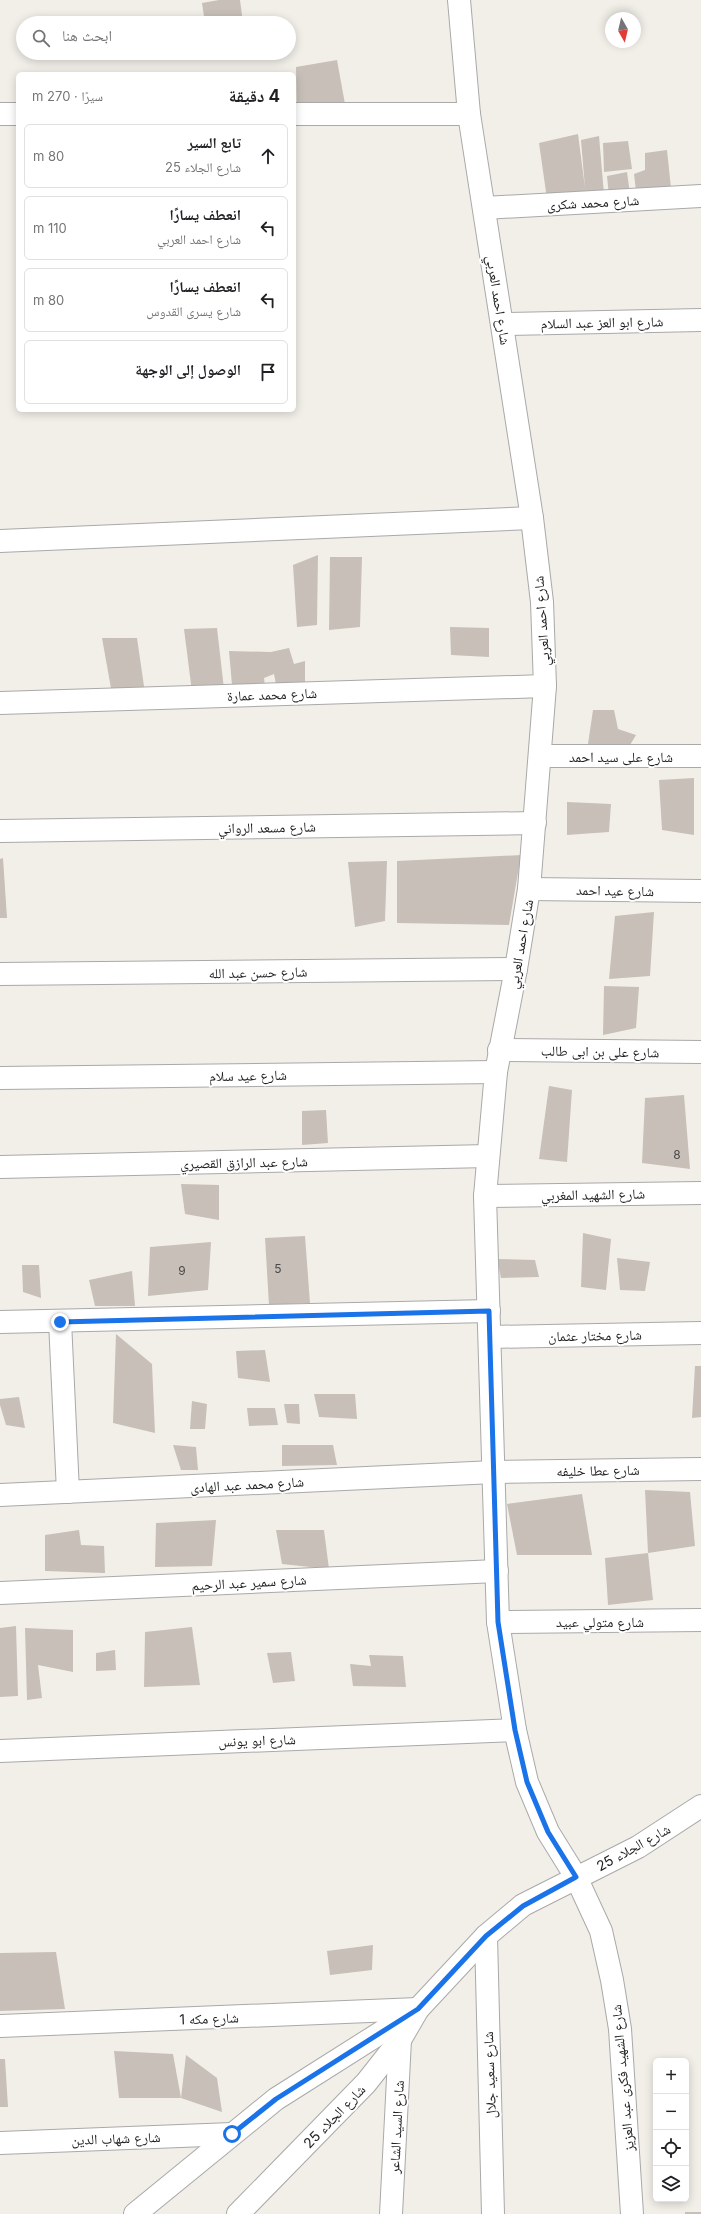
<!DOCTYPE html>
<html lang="ar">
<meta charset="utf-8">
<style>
body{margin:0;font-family:Inter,"Noto Naskh Arabic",sans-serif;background:#f6f6f6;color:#202124;direction:rtl}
.controls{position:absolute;right:12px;bottom:12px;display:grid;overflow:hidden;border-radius:6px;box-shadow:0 2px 10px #0003}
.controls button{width:36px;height:36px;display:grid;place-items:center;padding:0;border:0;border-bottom:1px solid #e0e0e0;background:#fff;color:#202124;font:20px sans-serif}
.compass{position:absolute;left:605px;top:12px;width:36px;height:36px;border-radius:50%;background:#fff;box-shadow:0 2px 10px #0003;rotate:172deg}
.stop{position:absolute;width:12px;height:12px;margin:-9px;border:3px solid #1a73e8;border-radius:50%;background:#fff}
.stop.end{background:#1a73e8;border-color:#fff;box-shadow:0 1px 4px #0008}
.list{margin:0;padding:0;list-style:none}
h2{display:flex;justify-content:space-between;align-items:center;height:52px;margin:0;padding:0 16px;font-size:17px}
h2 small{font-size:13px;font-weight:400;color:#757577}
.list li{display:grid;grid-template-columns:26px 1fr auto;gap:12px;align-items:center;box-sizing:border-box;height:64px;margin:0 8px 8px;padding:0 8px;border:1px solid #e0e0e0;border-radius:6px}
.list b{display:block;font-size:15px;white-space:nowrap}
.list p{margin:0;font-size:13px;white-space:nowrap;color:#757577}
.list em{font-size:13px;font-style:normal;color:#757577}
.icon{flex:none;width:22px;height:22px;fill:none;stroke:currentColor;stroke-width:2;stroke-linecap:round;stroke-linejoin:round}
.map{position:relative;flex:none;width:701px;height:2214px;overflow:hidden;direction:ltr}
.search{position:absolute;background:#fff;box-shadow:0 2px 10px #0003;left:16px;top:16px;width:280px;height:44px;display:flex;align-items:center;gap:10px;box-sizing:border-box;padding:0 14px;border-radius:22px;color:#757577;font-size:15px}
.panel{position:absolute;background:#fff;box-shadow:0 2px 10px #0003;left:16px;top:72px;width:280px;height:340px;border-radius:6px;direction:rtl}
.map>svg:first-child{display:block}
</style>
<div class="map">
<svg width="701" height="2214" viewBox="0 0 701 2214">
<rect width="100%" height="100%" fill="#f2efe9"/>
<!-- building -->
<g fill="#c7bfb8">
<polygon points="219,0 240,0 243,23 205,23 202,3"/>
<polygon points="209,53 247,53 247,55 209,57"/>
<polygon points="337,60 345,104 297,122 296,67"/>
<polygon points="578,134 585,188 581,140 599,136 604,194 547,199 539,143"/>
<polygon points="628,141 632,169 604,172 603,143"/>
<polygon points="667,150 671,188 636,191 634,174 645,170 645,153"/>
<polygon points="627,172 630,194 609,196 607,176"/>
<polygon points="318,555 317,625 297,627 293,565"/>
<polygon points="330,557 362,557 360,627 329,630"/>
<polygon points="450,627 489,628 489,657 451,655"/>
<polygon points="217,628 224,689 192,692 184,629"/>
<polygon points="102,638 137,638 145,693 112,694"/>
<polygon points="289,648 294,664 305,661 305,686 277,690 274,674 264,678 266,695 233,696 229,651 271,652"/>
<polygon points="593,710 614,710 618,729 636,735 630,745 588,744"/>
<polygon points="694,778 694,835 662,830 659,780"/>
<polygon points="567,802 611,804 609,832 567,835"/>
<polygon points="521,855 509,925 397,923 397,861"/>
<polygon points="3,858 7,918 0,918 0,859"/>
<polygon points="387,861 385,921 355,927 348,862"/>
<polygon points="654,912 650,976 609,979 615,916"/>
<polygon points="604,986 639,987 636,1028 603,1035"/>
<polygon points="549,1086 572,1090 567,1162 539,1159"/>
<polygon points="684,1095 690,1169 642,1163 645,1098"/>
<polygon points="326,1110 328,1143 302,1145 302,1111"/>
<polygon points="181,1184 219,1185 219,1220 185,1214"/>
<polygon points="583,1233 611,1239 606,1290 581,1287"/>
<polygon points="305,1236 310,1303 269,1305 265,1238"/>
<polygon points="211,1242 208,1290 148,1296 150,1247"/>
<polygon points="617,1258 650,1262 645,1291 620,1290"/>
<polygon points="497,1259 535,1260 539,1277 501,1278"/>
<polygon points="22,1265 39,1265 41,1298 23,1292"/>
<polygon points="132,1271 135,1306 95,1306 89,1280"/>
<polygon points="116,1334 152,1364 155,1433 113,1423"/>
<polygon points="265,1350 270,1382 238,1378 236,1351"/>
<polygon points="695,1366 701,1366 701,1417 692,1418"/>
<polygon points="314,1394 355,1394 357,1419 319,1417"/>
<polygon points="19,1397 25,1428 6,1425 0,1405 0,1399"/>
<polygon points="192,1401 207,1404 205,1429 190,1429"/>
<polygon points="284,1404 299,1404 300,1424 287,1423"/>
<polygon points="247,1408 275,1408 278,1425 249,1426"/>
<polygon points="173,1445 196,1447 198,1470 181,1470"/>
<polygon points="282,1445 333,1445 337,1465 282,1466"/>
<polygon points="645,1490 690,1492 695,1546 648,1553"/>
<polygon points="582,1494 592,1555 517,1555 507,1504"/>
<polygon points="216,1520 212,1566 155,1567 156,1523"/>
<polygon points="79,1530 81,1545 104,1546 105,1573 45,1571 45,1535"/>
<polygon points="276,1530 324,1530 329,1569 282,1564"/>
<polygon points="648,1553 653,1600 608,1605 605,1558"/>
<polygon points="16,1626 18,1696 0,1697 0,1628"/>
<polygon points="192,1627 200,1685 144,1687 145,1632"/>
<polygon points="25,1628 73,1630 73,1672 38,1665 42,1698 27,1700"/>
<polygon points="115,1650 116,1670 96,1671 96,1653"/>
<polygon points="291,1652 295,1681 273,1683 267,1653"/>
<polygon points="369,1655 403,1656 406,1687 353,1686 350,1664 371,1666"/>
<polygon points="373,1945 372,1970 330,1975 327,1951"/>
<polygon points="56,1952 65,2009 0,2011 0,1953"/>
<polygon points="114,2051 173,2054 181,2098 119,2098"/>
<polygon points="186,2055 217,2078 222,2112 181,2098"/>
<polygon points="0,2059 5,2059 8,2107 0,2107"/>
<rect x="685" y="2212" width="16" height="2"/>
</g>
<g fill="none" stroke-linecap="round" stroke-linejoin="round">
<!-- minor casing -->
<g stroke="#a9a9a9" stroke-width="24">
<g id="minor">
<polyline points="459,0 469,114 532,518 542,602 545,686 529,889 516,969 496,1072 485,1196 498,1622 515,1730 527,1782 548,1832 576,1877 601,1931 612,1980 620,2029 632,2214"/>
<polyline points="0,114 18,114"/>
<polyline points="294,114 469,114"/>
<polyline points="484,208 701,196"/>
<polyline points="503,324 701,320"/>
<polyline points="0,541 532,518"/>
<polyline points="0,703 545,686"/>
<polyline points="540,756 701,756"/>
<polyline points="0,831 535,823"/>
<polyline points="529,889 701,891"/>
<polyline points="0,974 516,969"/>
<polyline points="499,1050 701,1052"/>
<polyline points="0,1078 496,1072"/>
<polyline points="0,1167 488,1156"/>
<polyline points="485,1196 701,1193"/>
<polyline points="60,1321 68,1492"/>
<polyline points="0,1322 489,1311"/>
<polyline points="490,1337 701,1333"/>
<polyline points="0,1495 494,1472 701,1469"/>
<polyline points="0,1593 497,1571"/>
<polyline points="498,1622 701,1620"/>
<polyline points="0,1751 515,1730"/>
<polyline points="486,1936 493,2214"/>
<polyline points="0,2026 418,2009"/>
<polyline points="0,2143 232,2134"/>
<polyline points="135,2214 276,2099 415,2011"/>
<polyline points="238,2214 366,2083 400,2040 418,2009 486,1936 523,1905 638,1847 701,1806"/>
<polyline points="391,2214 400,2040"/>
</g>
</g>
<!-- minor -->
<use href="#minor" stroke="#fff" stroke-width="22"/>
</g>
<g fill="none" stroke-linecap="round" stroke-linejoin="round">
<!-- route -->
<polyline stroke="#1a73e8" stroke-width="5" points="60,1322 489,1311 498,1622 515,1730 527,1782 548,1832 576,1877 523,1906 486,1936 418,2009 276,2099 232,2134"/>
</g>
<g text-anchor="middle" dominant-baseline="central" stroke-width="4" stroke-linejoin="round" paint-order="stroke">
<!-- number labels -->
<g font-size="12" fill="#4b4948">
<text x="677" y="1154">8</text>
<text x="278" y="1268">5</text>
<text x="182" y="1270">9</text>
</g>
<!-- street labels -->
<g font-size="14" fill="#222" stroke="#fff">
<text transform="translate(593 202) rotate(-3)">شارع محمد شكرى</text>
<text transform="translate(499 300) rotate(81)">شارع احمد العربي</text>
<text transform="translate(602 322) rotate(-1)">شارع ابو العز عبد السلام</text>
<text transform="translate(541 621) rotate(-94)">شارع احمد العربي</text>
<text transform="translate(272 694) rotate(-2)">شارع محمد عمارة</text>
<text x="621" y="756">شارع على سيد احمد</text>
<text transform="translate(267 827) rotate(-1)">شارع مسعد الرواني</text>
<text transform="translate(615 890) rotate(1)">شارع عيد احمد</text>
<text transform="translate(520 944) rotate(-80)">شارع احمد العربي</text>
<text transform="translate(258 972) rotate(-1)">شارع حسن عبد الله</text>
<text transform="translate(600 1051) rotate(1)">شارع على بن ابى طالب</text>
<text transform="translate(248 1075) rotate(-1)">شارع عيد سلام</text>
<text transform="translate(244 1162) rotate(-1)">شارع عبد الرازق القصيري</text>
<text transform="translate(593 1194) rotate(-1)">شارع الشهيد المغربي</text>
<text transform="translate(595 1335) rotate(-1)">شارع مختار عثمان</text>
<text transform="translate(598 1470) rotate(-1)">شارع عطا خليفه</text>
<text transform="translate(247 1484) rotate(-3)">شارع محمد عبد الهادى</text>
<text transform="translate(249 1582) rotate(-3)">شارع سمير عبد الرحيم</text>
<text x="600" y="1621">شارع متولي عبيد</text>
<text transform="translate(257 1740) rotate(-2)">شارع ابو يونس</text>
<text transform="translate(633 1847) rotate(-29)">شارع الجلاء 25</text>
<text transform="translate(209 2018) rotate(-2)">شارع مكه 1</text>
<text transform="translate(489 2075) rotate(-92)">شارع سعيد جلال</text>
<text transform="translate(622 2078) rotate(-95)">شارع الشهيد فكرى عبد العزيز</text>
<text transform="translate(334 2116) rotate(-46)">شارع الجلاء 25</text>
<text transform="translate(396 2127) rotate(-87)">شارع السيد الشاعر</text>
<text transform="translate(116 2138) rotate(-2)">شارع شهاب الدين</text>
</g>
</g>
</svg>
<div class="controls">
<button>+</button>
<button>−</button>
<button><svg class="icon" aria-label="locate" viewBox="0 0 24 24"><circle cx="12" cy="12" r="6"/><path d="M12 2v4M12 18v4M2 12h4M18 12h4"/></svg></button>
<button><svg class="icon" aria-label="layers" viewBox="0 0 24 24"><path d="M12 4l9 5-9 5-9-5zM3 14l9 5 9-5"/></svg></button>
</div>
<svg class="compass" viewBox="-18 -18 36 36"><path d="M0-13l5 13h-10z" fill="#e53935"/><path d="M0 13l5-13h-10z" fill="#757577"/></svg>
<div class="stop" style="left:232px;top:2134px"></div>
<div class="stop end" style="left:60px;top:1322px"></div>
<div class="search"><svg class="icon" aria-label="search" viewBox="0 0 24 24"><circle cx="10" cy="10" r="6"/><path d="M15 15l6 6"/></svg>ابحث هنا</div>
<section class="panel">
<h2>4 دقيقة<small>سيرًا · 270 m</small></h2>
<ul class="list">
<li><svg class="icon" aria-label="ahead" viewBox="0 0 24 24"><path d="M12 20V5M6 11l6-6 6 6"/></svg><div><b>تابع السير</b><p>شارع الجلاء 25</p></div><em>80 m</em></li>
<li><svg class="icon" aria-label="left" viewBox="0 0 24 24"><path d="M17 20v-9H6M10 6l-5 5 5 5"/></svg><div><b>انعطف يسارًا</b><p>شارع احمد العربي</p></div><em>110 m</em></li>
<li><svg class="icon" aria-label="left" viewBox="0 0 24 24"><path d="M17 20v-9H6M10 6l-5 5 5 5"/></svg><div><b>انعطف يسارًا</b><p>شارع يسرى القدوس</p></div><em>80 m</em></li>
<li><svg class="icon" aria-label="arrive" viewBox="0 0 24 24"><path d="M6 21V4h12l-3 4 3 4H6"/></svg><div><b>الوصول إلى الوجهة</b></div></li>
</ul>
</section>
</div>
